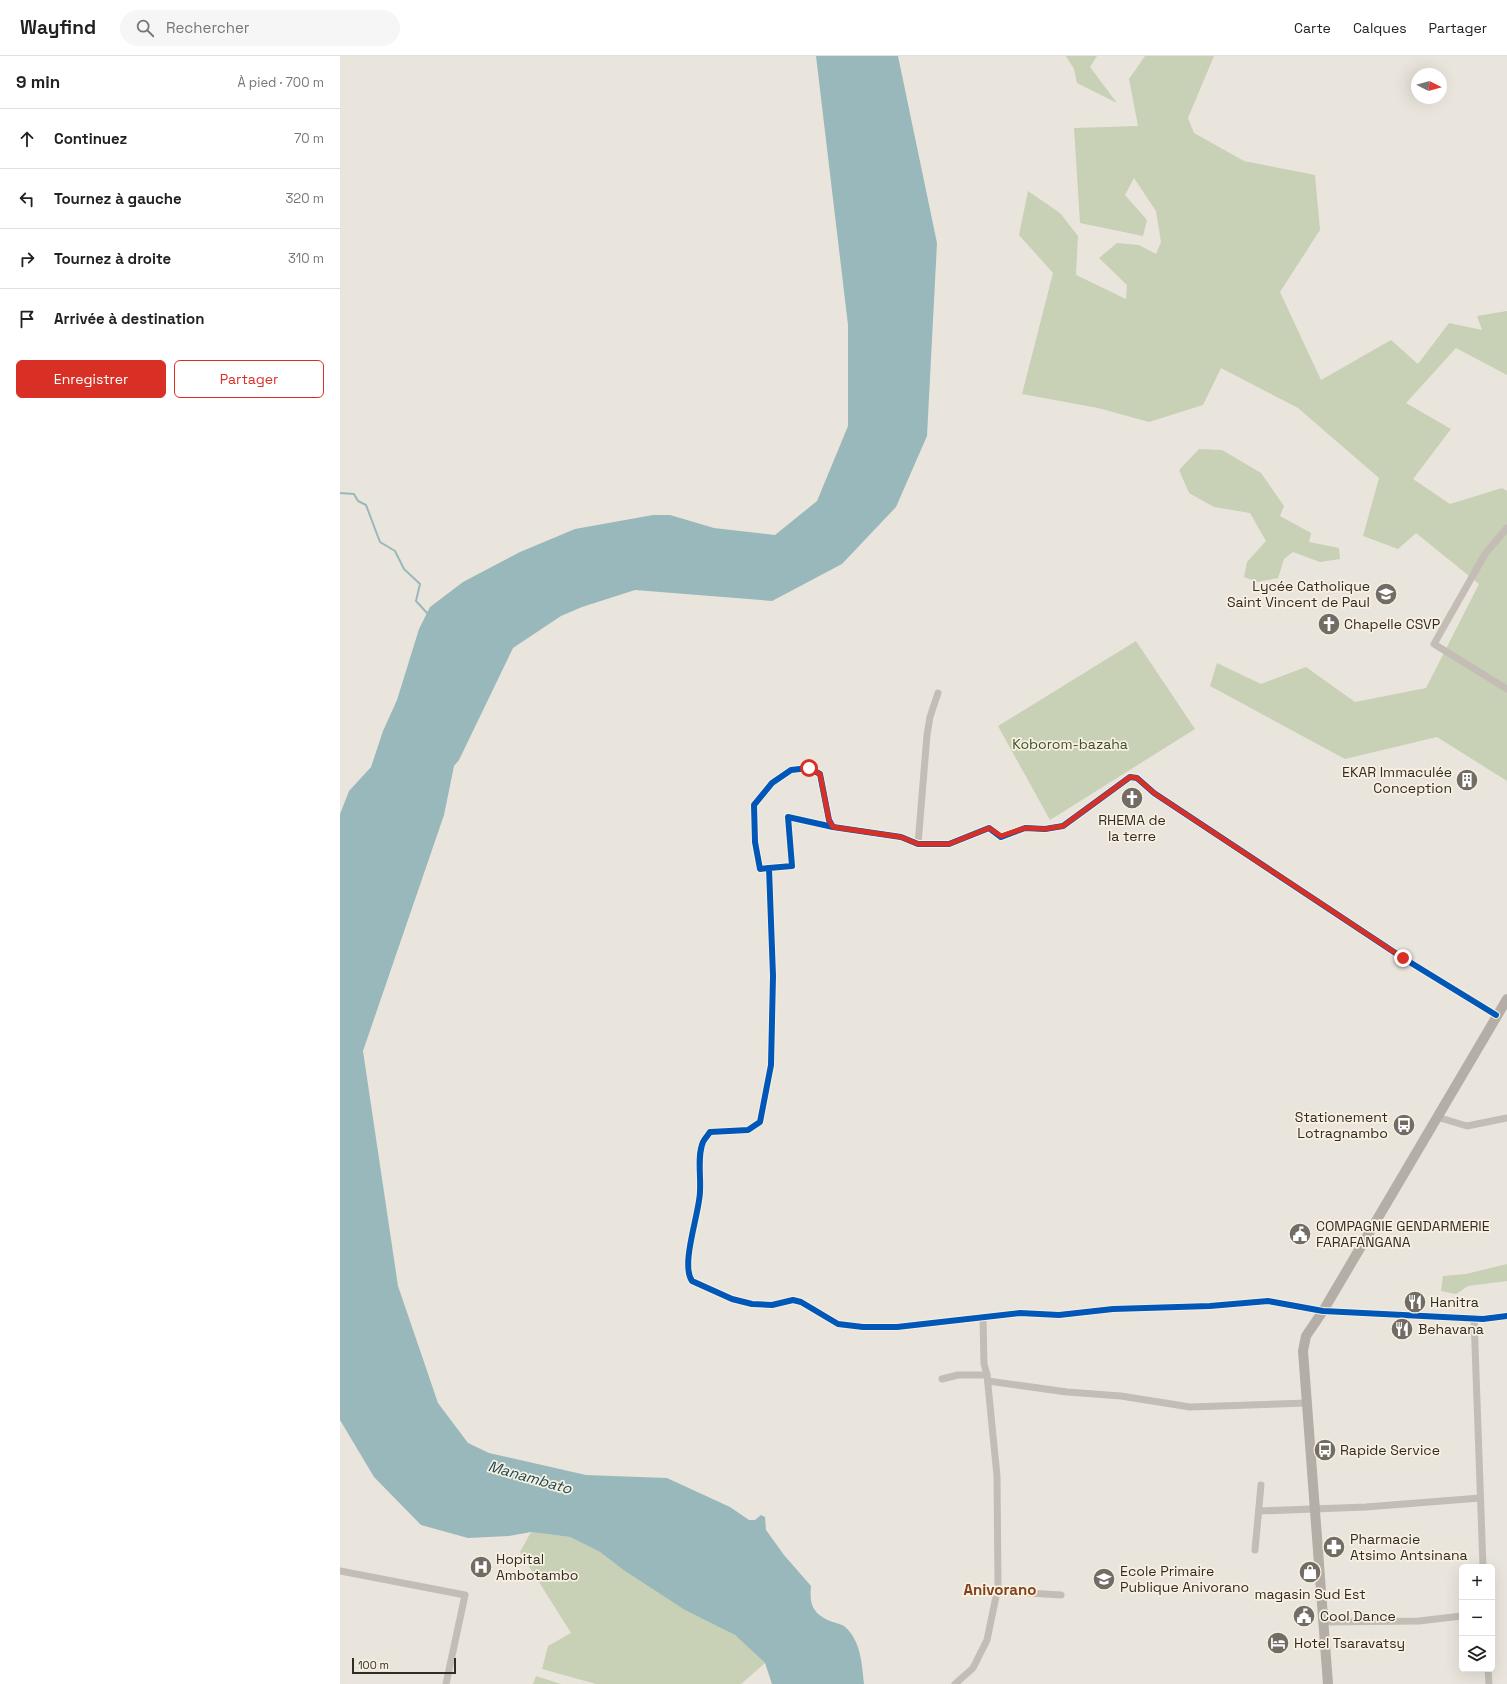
<!DOCTYPE html>
<html lang="fr">
<meta charset="utf-8">
<style>
body{margin:0;font-family:"Space Grotesk",sans-serif;background:#f6f6f6;color:#222}
.controls{position:absolute;right:12px;bottom:12px;display:grid;overflow:hidden;border-radius:6px;box-shadow:0 4px 16px #0002}
.controls button{width:36px;height:36px;display:grid;place-items:center;padding:0;border:0;border-bottom:1px solid #e0e0e0;background:#fff;color:#222;font:20px sans-serif}
.compass{position:absolute;left:1071px;top:12px;width:36px;height:36px;border-radius:50%;background:#fff;box-shadow:0 4px 16px #0002;rotate:96deg}
.scale{position:absolute;left:12px;bottom:10px;width:104px;box-sizing:border-box;padding-left:4px;border:2px solid #332b25;border-top:0;font-size:11px;line-height:14px;white-space:nowrap;color:#332b25;-webkit-text-stroke:3px #f8f1e2;paint-order:stroke}
.stop{position:absolute;width:12px;height:12px;margin:-9px;border:3px solid #d93025;border-radius:50%;background:#fff}
.stop.end{background:#d93025;border-color:#fff;box-shadow:0 1px 4px #0008}
.list{margin:0;padding:0;list-style:none}
h2{display:flex;justify-content:space-between;align-items:center;height:52px;margin:0;padding:0 16px;font-size:17px}
h2 small{font-size:13px;font-weight:400;color:#767676}
.list li{display:grid;grid-template-columns:26px 1fr auto;gap:12px;align-items:center;box-sizing:border-box;height:60px;padding:0 16px;border-top:1px solid #e0e0e0}
.list b{display:block;font-size:15px;white-space:nowrap}
.list em{font-size:13px;font-style:normal;color:#767676}
.actions{display:flex;gap:8px;padding:12px 16px}
.actions a{flex:1;padding:9px 0;border:1px solid #d93025;border-radius:6px;text-align:center;font-size:14px;color:#d93025}
.actions .main{background:#d93025;color:#fff}
.icon{flex:none;width:22px;height:22px;fill:none;stroke:currentColor;stroke-width:2;stroke-linecap:round;stroke-linejoin:round}
.map{position:relative;flex:none;width:1167px;height:1628px;overflow:hidden}
header{display:flex;align-items:center;gap:24px;box-sizing:border-box;height:56px;padding:0 20px;background:#fff;border-bottom:1px solid #e0e0e0}
header strong{font-size:19px}
nav{display:flex;gap:22px;margin-inline-start:auto;font-size:14px}
.search{width:280px;height:36px;background:#f6f6f6;display:flex;align-items:center;gap:10px;box-sizing:border-box;padding:0 14px;border-radius:22px;color:#767676;font-size:15px}
main{display:flex}
aside{flex:1;background:#fff}
.map>svg:first-child{display:block}
</style>
<header>
<strong>Wayfind</strong>
<div class="search"><svg class="icon" aria-label="search" viewBox="0 0 24 24"><circle cx="10" cy="10" r="6"/><path d="M15 15l6 6"/></svg>Rechercher</div>
<nav><a>Carte</a><a>Calques</a><a>Partager</a></nav>
</header>
<main>
<aside>
<h2>9 min<small>À pied · 700 m</small></h2>
<ul class="list">
<li><svg class="icon" aria-label="ahead" viewBox="0 0 24 24"><path d="M12 20V5M6 11l6-6 6 6"/></svg><div><b>Continuez</b></div><em>70 m</em></li>
<li><svg class="icon" aria-label="left" viewBox="0 0 24 24"><path d="M17 20v-9H6M10 6l-5 5 5 5"/></svg><div><b>Tournez à gauche</b></div><em>320 m</em></li>
<li><svg class="icon" aria-label="right" viewBox="0 0 24 24"><path d="M7 20v-9h11M14 6l5 5-5 5"/></svg><div><b>Tournez à droite</b></div><em>310 m</em></li>
<li><svg class="icon" aria-label="arrive" viewBox="0 0 24 24"><path d="M6 21V4h12l-3 4 3 4H6"/></svg><div><b>Arrivée à destination</b></div></li>
</ul>
<div class="actions"><a class="main">Enregistrer</a><a>Partager</a></div>
</aside>
<div class="map">
<svg width="1167" height="1628" viewBox="0 0 1167 1628">
<rect width="100%" height="100%" fill="#eae5dc"/>
<!-- green -->
<g fill="#c8d0b6">
<polygon points="726,0 757,0 750,11 777,47 737,27 734,13"/>
<polygon points="805,0 874,0 848,62 854,77 904,105 975,119 980,174 940,236 981,324 1051,284 1078,308 1109,267 1142,274 1137,260 1167,255 1167,319 1116,292 1066,347 1111,373 1073,423 1110,448 1162,432 1167,435 1167,725 1097,681 1005,703 870,630 877,607 921,628 966,611 1015,646 1086,632 1139,528 1076,477 1058,493 1023,480 1039,422 958,352 881,312 863,349 809,366 758,352 682,338 713,217 679,179 688,135 720,157 738,180 736,219 786,243 787,229 759,202 777,187 799,189 816,198 821,186 816,155 794,122 785,139 807,164 803,180 740,167 734,72 798,70 789,23"/>
<polygon points="859,393 882,394 921,417 944,450 940,460 971,477 969,486 999,492 1000,503 980,506 953,496 944,503 938,522 917,526 904,521 907,506 926,485 910,457 874,451 849,437 839,414"/>
<polygon points="796,585 855,673 710,764 658,670"/>
<polygon points="1167,1208 1167,1225 1128,1230 1116,1238 1101,1235 1103,1220 1126,1218"/>
<polygon points="191,1476 230,1481 260,1496 282,1513 311,1531 395,1579 425,1607 401,1628 256,1628 202,1613 208,1590 231,1577 180,1496"/>
<polygon points="196,1620 221,1628 193,1628"/>
</g>
<!-- water -->
<path fill="#99b8bb" d="M476,0H558L597,187L587,380L556,451L502,508L432,545L295,534L242,551L221,560L173,592L119,704L114,710L104,759L23,995L58,1230L98,1347L128,1387L149,1397L246,1419L327,1422L390,1451L409,1464H415L421,1459L425,1461L426,1474L444,1499L471,1530C469,1550 474,1559 493,1566C496,1567 501,1568 504,1570C521,1584 522,1608 524,1628H432L425,1607L395,1579L345,1554L282,1513L260,1496L230,1481L191,1476L169,1480L128,1482L81,1469L34,1421L0,1364V758L9,735L31,711L43,675L57,644L79,573L90,551L123,526L180,496L235,473L313,459H330L374,472L435,479L477,445L508,370V269Z"/>
<g fill="none" stroke-linecap="round" stroke-linejoin="round">
<!-- stream -->
<polyline stroke="#99b8bb" stroke-width="2" points="0,437 14,438 18,445 26,449 40,486 55,495 64,513 80,528 76,545 88,558"/>
<!-- street -->
<g stroke="#c3bdb6" stroke-width="7">
<polyline points="1167,472 1145,498 1094,588 1167,633"/>
<path d="M493,771L448,761L452,810L429,812L433,920L431,1009L420,1066L408,1074L370,1076C368,1079 365,1082 363,1086C357,1100 361,1120 360,1135C360,1156 340,1208 352,1225L392,1243L412,1248L432,1249L453,1244L461,1246L498,1268L523,1271H557L680,1257L719,1259L773,1253L870,1250L928,1245L983,1255L1143,1263L1167,1260"/>
<polyline points="578,788 587,679 590,661 598,637"/>
<polyline points="429,812 420,813 415,786 414,749 432,727 451,714 469,712 480,718 489,764 493,771 561,781 578,788 609,788 649,772 661,781 685,772 705,773 723,770 790,721 797,722 814,737 1063,902 1156,959"/>
<polyline points="1097,1061 1127,1070 1167,1062"/>
<polyline points="1134,1262 1143,1511"/>
<polyline points="602,1323 618,1319 647,1319"/>
<polyline points="648,1325 727,1336 781,1340 850,1351 967,1347"/>
<polyline points="920,1455 1026,1451 1140,1442"/>
<polyline points="915,1494 921,1429"/>
<polyline points="0,1515 125,1539 106,1628"/>
<polyline points="657,1535 721,1539"/>
<polyline points="983,1566 1079,1565 1122,1560"/>
<polyline points="1148,1613 1149,1628"/>
<polyline points="615,1628 633,1612 647,1584 658,1531 657,1420 647,1319 644,1308 643,1262"/>
</g>
<!-- secondary -->
<polyline stroke="#b4aea6" stroke-width="10" points="988,1628 963,1295 966,1280 983,1255 1167,943"/>
<!-- cycleway casing -->
<g stroke="#f8f1e2" stroke-width="8">
<g id="cycleway">
<path d="M493,771L448,761L452,810L429,812L433,920L431,1009L420,1066L408,1074L370,1076C368,1079 365,1082 363,1086C357,1100 361,1120 360,1135C360,1156 340,1208 352,1225L392,1243L412,1248L432,1249L453,1244L461,1246L498,1268L523,1271H557L680,1257L719,1259L773,1253L870,1250L928,1245L983,1255L1143,1263L1167,1260"/>
<polyline points="429,812 420,813 415,786 414,749 432,727 451,714 469,712 480,718 489,764 493,771 561,781 578,788 609,788 649,772 661,781 685,772 705,773 723,770 790,721 797,722 814,737 1063,902 1156,959"/>
</g>
</g>
<!-- cycleway -->
<use href="#cycleway" stroke="#0057b8" stroke-width="6"/>
</g>
<g fill="none" stroke-linecap="round" stroke-linejoin="round">
<!-- route -->
<polyline stroke="#d93025" stroke-width="5" points="469,712 480,718 489,764 493,771 561,781 578,788 609,788 649,772 661,780 685,772 705,773 723,770 790,721 797,722 814,737 1063,902"/>
</g>
<!-- icons -->
<defs>
<g id="school-disc" transform="scale(1.15)"><circle r="9.5" fill="#736c65" stroke="#f8f1e2"/><path d="M0-5L7-2L0 1L-7-2ZM-4 1L0 2.5L4 1V4Q0 6-4 4Z" fill="#fff"/></g>
<g id="church-disc" transform="scale(1.15)"><circle r="9.5" fill="#736c65" stroke="#f8f1e2"/><path d="M-1.2-6h2.4v3.5h3.3v2.4h-3.3V6h-2.4V-.1h-3.3v-2.4h3.3Z" fill="#fff"/></g>
<g id="building-disc" transform="scale(1.15)"><circle r="9.5" fill="#736c65" stroke="#f8f1e2"/><path d="M-4-6H4V6H1V3H-1V6H-4ZM-2.5-4.3h1.7v1.8h-1.7ZM.8-4.3h1.7v1.8H.8ZM-2.5-1h1.7V.8h-1.7ZM.8-1h1.7V.8H.8Z" fill="#fff"/></g>
<g id="bus-disc" transform="scale(1.15)"><circle r="9.5" fill="#736c65" stroke="#f8f1e2"/><path d="M-5-6H5V4H4V6H2V4H-2V6H-4V4H-5ZM-3.5-4V0h7V-4ZM-3.5 1.2v1.5H-2V1.2ZM2 1.2v1.5H3.5V1.2Z" fill="#fff"/></g>
<g id="civic-disc" transform="scale(1.15)"><circle r="9.5" fill="#736c65" stroke="#f8f1e2"/><path d="M-.6-6.5H3V-4.5H.6V-3L4-1V1h2V6H-6V1h2V-1L-.6-3ZM-1.2 2.5V6h2.4V2.5Z" fill="#fff"/></g>
<g id="restaurant-disc" transform="scale(1.15)"><circle r="9.5" fill="#736c65" stroke="#f8f1e2"/><path d="M-5-6h1v4h1v-4h1v4h1v-4h1v5L-1.5 .5V6h-2V.5L-5-1ZM5-6V6H3V1.5H1.5Q1.5-4 5-6Z" fill="#fff"/></g>
<g id="pharmacy-disc" transform="scale(1.15)"><circle r="9.5" fill="#736c65" stroke="#f8f1e2"/><path d="M-2-6h4v4h4v4h-4v4h-4v-4h-4v-4h4Z" fill="#fff"/></g>
<g id="hospital-disc" transform="scale(1.15)"><circle r="9.5" fill="#736c65" stroke="#f8f1e2"/><path d="M-5-5h3v3.5h4V-5h3V5h-3V1.5h-4V5h-3Z" fill="#fff"/></g>
<g id="shop-disc" transform="scale(1.15)"><circle r="9.5" fill="#736c65" stroke="#f8f1e2"/><path d="M-5-2.5h2.3a2.7 3.5 0 0 1 5.4 0H5L5.5 6h-11ZM-1.5-2.5h3a1.5 2.3 0 0 0-3 0Z" fill="#fff"/></g>
<g id="hotel-disc" transform="scale(1.15)"><circle r="9.5" fill="#736c65" stroke="#f8f1e2"/><path d="M-6-4.5h1.5V1H6V5H4.5V3h-9V5H-6ZM-4 0a1.8 1.8 0 1 1 3.6 0ZM.5 0V-2.5h3Q6-2.5 6 0Z" fill="#fff"/></g>
</defs>
<g fill-rule="evenodd">
<use href="#school-disc" x="1046" y="538"/>
<use href="#church-disc" x="989" y="568"/>
<use href="#building-disc" x="1127" y="724"/>
<use href="#church-disc" x="792" y="742"/>
<use href="#bus-disc" x="1064" y="1069"/>
<use href="#civic-disc" x="960" y="1178"/>
<use href="#restaurant-disc" x="1075" y="1246"/>
<use href="#restaurant-disc" x="1062" y="1273"/>
<use href="#bus-disc" x="985" y="1394"/>
<use href="#pharmacy-disc" x="994" y="1491"/>
<use href="#hospital-disc" x="141" y="1511"/>
<use href="#shop-disc" x="970" y="1516"/>
<use href="#school-disc" x="764" y="1523"/>
<use href="#civic-disc" x="964" y="1560"/>
<use href="#hotel-disc" x="938" y="1587"/>
</g>
<g text-anchor="middle" dominant-baseline="central" stroke-width="3.5" stroke-linejoin="round" paint-order="stroke">
<!-- poi labels -->
<g font-size="14" fill="#332b25" stroke="#f8f1e2" text-anchor="start">
<text x="1030" y="530" text-anchor="end">Lycée Catholique<tspan x="1030" dy="16">Saint Vincent de Paul</tspan></text>
<text x="1004" y="568">Chapelle CSVP</text>
<text x="1112" y="716" text-anchor="end">EKAR Immaculée<tspan x="1112" dy="16">Conception</tspan></text>
<text x="792" y="764" text-anchor="middle">RHEMA de<tspan x="792" dy="16">la terre</tspan></text>
<text x="1048" y="1061" text-anchor="end">Stationement<tspan x="1048" dy="16">Lotragnambo</tspan></text>
<text x="976" y="1170">COMPAGNIE GENDARMERIE<tspan x="976" dy="16">FARAFANGANA</tspan></text>
<text x="1090" y="1246">Hanitra</text>
<text x="1078" y="1273">Behavana</text>
<text x="1000" y="1394">Rapide Service</text>
<text x="1010" y="1483">Pharmacie<tspan x="1010" dy="16">Atsimo Antsinana</tspan></text>
<text x="156" y="1503">Hopital<tspan x="156" dy="16">Ambotambo</tspan></text>
<text x="780" y="1515">Ecole Primaire<tspan x="780" dy="16">Publique Anivorano</tspan></text>
<text x="970" y="1538" text-anchor="middle">magasin Sud Est</text>
<text x="980" y="1560">Cool Dance</text>
<text x="954" y="1587">Hotel Tsaravatsy</text>
</g>
<!-- park labels -->
<g font-size="14" fill="#3e5129" stroke="#f8f1e2">
<text x="730" y="688">Koborom-bazaha</text>
</g>
<!-- water labels -->
<g font-size="15" font-style="italic" fill="#1b4a54" stroke="#f8f1e2">
<text transform="translate(190 1421) rotate(16)">Manambato</text>
</g>
<!-- neighbourhood labels -->
<g font-size="15" font-weight="bold" fill="#81411f" stroke="#f8f1e2">
<text x="660" y="1533">Anivorano</text>
</g>
</g>
</svg>
<div class="controls">
<button>+</button>
<button>−</button>
<button><svg class="icon" aria-label="layers" viewBox="0 0 24 24"><path d="M12 4l9 5-9 5-9-5zM3 14l9 5 9-5"/></svg></button>
</div>
<svg class="compass" viewBox="-18 -18 36 36"><path d="M0-13l5 13h-10z" fill="#e53935"/><path d="M0 13l5-13h-10z" fill="#767676"/></svg>
<div class="scale">100 m</div>
<div class="stop" style="left:469px;top:712px"></div>
<div class="stop end" style="left:1063px;top:902px"></div>
</div>
</main>
